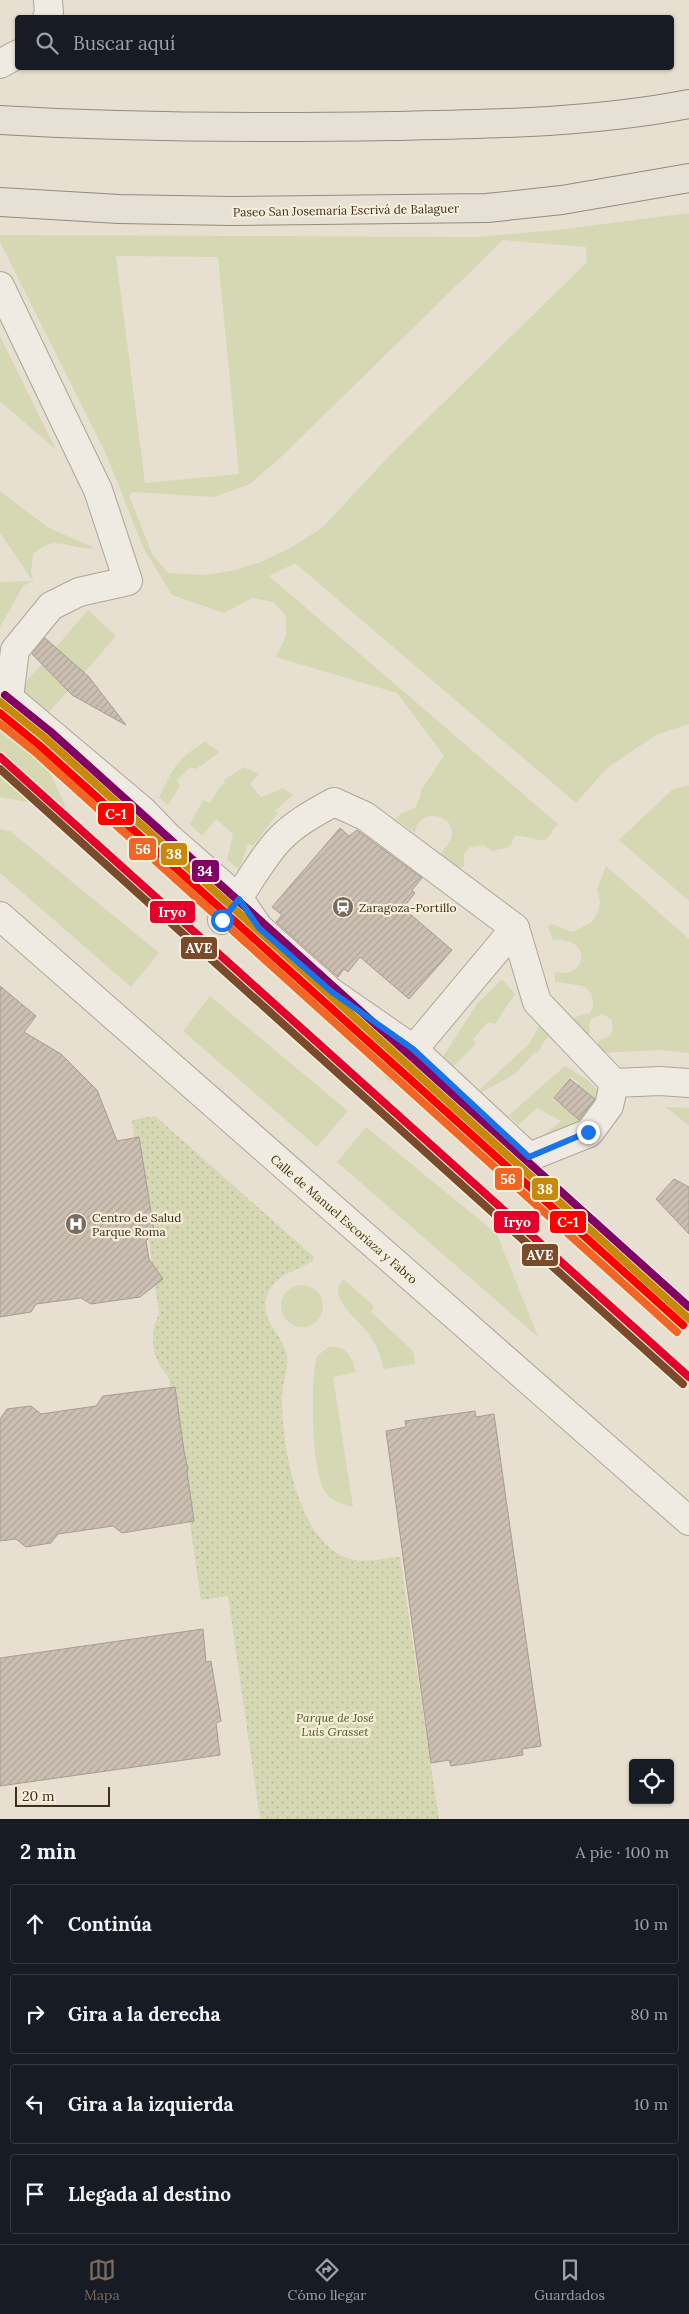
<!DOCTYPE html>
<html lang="es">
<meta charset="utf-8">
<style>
body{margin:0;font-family:Lora,serif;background:#242831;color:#f1f3f6}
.controls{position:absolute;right:15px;bottom:15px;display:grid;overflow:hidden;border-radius:5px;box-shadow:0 1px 4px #0004}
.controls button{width:45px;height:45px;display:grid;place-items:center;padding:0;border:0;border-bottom:1px solid #363941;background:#171b24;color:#f1f3f6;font:25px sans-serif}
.scale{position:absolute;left:15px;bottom:12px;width:95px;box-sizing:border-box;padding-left:5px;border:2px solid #3d2e20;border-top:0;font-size:14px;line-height:18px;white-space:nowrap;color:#3d2e20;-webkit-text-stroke:4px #f7eed8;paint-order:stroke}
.stop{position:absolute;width:15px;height:15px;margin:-11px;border:4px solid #1a73e8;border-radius:50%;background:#fff}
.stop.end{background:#1a73e8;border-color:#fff;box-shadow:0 1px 5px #0008}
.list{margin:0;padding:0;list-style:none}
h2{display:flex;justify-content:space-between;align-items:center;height:65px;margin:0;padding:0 20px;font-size:21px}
h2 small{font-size:16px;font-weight:400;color:#9ea1a6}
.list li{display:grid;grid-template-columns:32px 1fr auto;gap:15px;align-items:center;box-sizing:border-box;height:80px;margin:0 10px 10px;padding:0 10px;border:1px solid #363941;border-radius:5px}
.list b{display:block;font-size:19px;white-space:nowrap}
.list em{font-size:16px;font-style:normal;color:#9ea1a6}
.icon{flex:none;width:28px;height:28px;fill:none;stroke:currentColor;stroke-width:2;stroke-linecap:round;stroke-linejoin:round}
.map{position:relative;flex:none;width:689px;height:1819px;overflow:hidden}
.search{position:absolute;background:#171b24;box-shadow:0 1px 4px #0004;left:15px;right:15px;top:15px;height:55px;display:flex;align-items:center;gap:12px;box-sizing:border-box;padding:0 18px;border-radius:5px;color:#9ea1a6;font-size:19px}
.sheet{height:425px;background:#171b24}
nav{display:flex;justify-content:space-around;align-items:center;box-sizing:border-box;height:70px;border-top:1px solid #363941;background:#171b24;font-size:14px;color:#9ea1a6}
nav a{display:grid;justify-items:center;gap:2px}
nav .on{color:#786c5e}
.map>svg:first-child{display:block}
</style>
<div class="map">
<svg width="689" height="1819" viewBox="0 0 689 1819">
<defs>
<pattern id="park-dots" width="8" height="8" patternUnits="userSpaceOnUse" patternTransform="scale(1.25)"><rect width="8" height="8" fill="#d6d7b3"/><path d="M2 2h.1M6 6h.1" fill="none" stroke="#b9b99a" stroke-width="1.8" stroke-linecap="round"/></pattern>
<pattern id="building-hatch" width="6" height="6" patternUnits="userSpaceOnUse" patternTransform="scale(1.25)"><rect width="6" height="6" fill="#cbbfb2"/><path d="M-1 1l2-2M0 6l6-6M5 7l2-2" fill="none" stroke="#afa499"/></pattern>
</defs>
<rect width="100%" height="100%" fill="#e7e0d1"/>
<!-- green -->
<g fill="#d6d7b3" fill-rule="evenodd">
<path d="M689,213V724L656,735L607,768L576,803L295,563L269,576L558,824L545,841L515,835L510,847L492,851L483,845L470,847L464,854V866L456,870L440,855C447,844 457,838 449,823C436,811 418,814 415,833L396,819L400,814L415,808L420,797L421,790L444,756L397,693L276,657L286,636V616L274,602L252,598L224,613L172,595L144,549L106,454L0,242V235L477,237L557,230ZM503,240L586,247L587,262L392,453L322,528L290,548L261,562L231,571L204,575L168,573L152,554L129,495L133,492L214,497L250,484L281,457ZM116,256L218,257L239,474L145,483Z"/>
<polygon points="0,336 56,450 0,401"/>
<path d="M0,491L47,527L95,548C68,551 57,532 33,554L31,572L33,581L23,586L0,627V582L33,581L0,533Z"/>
<polygon points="88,610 116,636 84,673 49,667 55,678 68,691 46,715 20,689"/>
<polygon points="0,712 15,741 46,765 67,809 0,797"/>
<path d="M205,742L220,752L196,769L190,767L177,780L180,786L168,805L159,798C173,768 176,759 205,742Z"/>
<polygon points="244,767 259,774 250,784 261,797 283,788 293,795 275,811 278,813 253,846 248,844 239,869 227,860 233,834 216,819 202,836 190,824 203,800 210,803 219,788 225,783 224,780"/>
<polygon points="689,785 689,901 619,840 672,790"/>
<polygon points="0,829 10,831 159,953 131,987 0,873"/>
<path d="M606,866L689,939V1053L660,1050L600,1053L597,1048L599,1039C612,1039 615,1030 611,1019L602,1014L591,1019L589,1025L590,1033L586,1040L568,1019L590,1013C596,1002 593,994 584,986L555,982V972C589,979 592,936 553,940L548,927L551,924L573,932L592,922L598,912L600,902L597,889Z"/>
<polygon points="502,979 515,994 495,1024 488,1022 473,1039 476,1044 454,1066 443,1057 476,1005"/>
<polygon points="210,996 348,1111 317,1147 183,1031"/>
<polygon points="540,1024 550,1033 537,1053 535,1052 515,1074 482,1092 480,1089 529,1044"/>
<path d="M565,1066L589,1081L608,1102C598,1119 587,1132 569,1141L567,1136L545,1149L536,1141L561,1121L537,1108L518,1125L509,1115ZM572,1077L579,1083L560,1105L553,1099ZM594,1099L600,1104L582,1124L577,1118Z"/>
<polygon points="666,1107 689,1108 689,1126"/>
<polygon points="366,1127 497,1234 538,1337 337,1162"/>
<path d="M343,1279L374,1306L371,1312L413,1351L415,1364L384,1369C381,1357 377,1346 370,1336C360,1320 337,1307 338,1288Z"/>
<circle cx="302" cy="1306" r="21"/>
<path d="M329,1347C346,1345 352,1357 356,1372L333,1377L353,1507C344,1504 331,1501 326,1493C311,1473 310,1381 317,1356Z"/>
</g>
<!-- park -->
<path fill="url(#park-dots)" d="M155,1116L314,1257L313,1261C296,1271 277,1274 268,1293C257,1320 283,1333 287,1356C289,1370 281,1387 282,1401C282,1446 298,1541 347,1558C363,1564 383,1558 400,1557L439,1819H260L228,1596L201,1600L169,1378C152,1359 148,1337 159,1313L132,1120Z"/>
<!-- building -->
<g fill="url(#building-hatch)" stroke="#a89c90">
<polygon points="45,638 89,677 126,725 72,695 32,654"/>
<polygon points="340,828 349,836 357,830 422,878 412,890 415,893 403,908 452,950 409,999 360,957 348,972 344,969 338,977 276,922 282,915 272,907"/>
<polygon points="0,986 36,1016 24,1032 61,1054 97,1090 117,1141 139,1137 154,1231 146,1241 149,1259 163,1279 140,1297 91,1304 81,1298 36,1304 31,1312 0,1317"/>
<polygon points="570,1079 595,1099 579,1120 554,1098"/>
<polygon points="674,1179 689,1187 689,1234 656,1199"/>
<polygon points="175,1387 184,1451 188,1470 187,1472 194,1521 122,1533 113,1526 58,1534 51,1543 26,1547 16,1539 0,1541 0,1419 7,1409 31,1406 41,1414 96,1406 103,1396"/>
<polygon points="475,1411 476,1417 494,1414 541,1746 522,1749 523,1755 451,1766 449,1760 431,1763 386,1431 406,1427 405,1421"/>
<polygon points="203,1629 206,1662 211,1661 221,1721 216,1723 220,1755 0,1786 0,1658"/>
</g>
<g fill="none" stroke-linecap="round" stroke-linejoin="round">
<!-- minor casing -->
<g stroke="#ada599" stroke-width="30">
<g id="minor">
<polyline points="47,18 49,13 48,0"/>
<polyline points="0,64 18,54"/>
<path d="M0,286L98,490L128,581L79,592L51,606L15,650L9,698L143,811L168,837L239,899L259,928L331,992L413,1049L529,1157L589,1133L609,1106L614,1083L537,1002L515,928L365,816L334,802C314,813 293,824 277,842C256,866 242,896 222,920"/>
<polyline points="0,916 689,1521"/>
<polyline points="398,1068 515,928"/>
<polyline points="614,1083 660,1081 689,1083"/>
</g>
</g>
<!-- major casing -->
<g stroke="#928b80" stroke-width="30">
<g id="major">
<path d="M0,120C131,128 261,128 392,126C492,124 591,123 689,104"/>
<polyline points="0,202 119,209 231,211 487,208 562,200 689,178"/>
</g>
</g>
<!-- minor -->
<use href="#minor" stroke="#efebe3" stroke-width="28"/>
<!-- major -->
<use href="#major" stroke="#e6e1d4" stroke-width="28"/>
<!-- rail-1 casing -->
<g stroke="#f7eed8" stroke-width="11">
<polyline id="rail-1" points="0,757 689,1377"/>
</g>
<!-- rail-2 casing -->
<g stroke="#f7eed8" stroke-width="11">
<polyline id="rail-2" points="0,769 683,1384"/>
</g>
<!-- rail-3 casing -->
<g stroke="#f7eed8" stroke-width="11">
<polyline id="rail-3" points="0,702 45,738 689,1319"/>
</g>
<!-- rail-4 casing -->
<g stroke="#f7eed8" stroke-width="11">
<polyline id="rail-4" points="0,713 39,745 683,1325"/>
</g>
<!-- rail-5 casing -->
<g stroke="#f7eed8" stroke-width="11">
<polyline id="rail-5" points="5,695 51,732 689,1307"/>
</g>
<!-- rail-6 casing -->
<g stroke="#f7eed8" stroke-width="11">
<polyline id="rail-6" points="0,724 34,751 677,1332"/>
</g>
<!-- rail-1 -->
<use href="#rail-1" stroke="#e4002b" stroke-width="8"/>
<!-- rail-2 -->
<use href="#rail-2" stroke="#7a4b2a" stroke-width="8"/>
<!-- rail-3 -->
<use href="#rail-3" stroke="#c88808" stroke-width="8"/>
<!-- rail-4 -->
<use href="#rail-4" stroke="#f00" stroke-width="8"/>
<!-- rail-5 -->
<use href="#rail-5" stroke="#830065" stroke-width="8"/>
<!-- rail-6 -->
<use href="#rail-6" stroke="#f26522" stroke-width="8"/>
</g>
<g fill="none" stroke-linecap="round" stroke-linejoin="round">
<!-- route -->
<polyline stroke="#1a73e8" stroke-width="6" points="222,920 239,899 259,928 332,992 413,1049 529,1157 588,1132"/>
</g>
<!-- icons -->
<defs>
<g id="station-disc" transform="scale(1.125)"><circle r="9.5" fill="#786c5e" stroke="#f7eed8"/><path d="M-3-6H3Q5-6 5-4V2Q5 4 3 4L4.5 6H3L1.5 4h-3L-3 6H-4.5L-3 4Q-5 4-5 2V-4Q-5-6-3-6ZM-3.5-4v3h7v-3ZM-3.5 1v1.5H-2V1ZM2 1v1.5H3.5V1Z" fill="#fff"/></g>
<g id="hospital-disc" transform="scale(1.125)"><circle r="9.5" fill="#786c5e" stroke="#f7eed8"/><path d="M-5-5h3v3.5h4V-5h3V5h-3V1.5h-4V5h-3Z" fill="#fff"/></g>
</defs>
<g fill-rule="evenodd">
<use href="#station-disc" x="343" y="907"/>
<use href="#hospital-disc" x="76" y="1224"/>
</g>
<g text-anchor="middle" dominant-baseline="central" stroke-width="4.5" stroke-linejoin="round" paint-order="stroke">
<!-- street labels -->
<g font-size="12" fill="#3d2e20" stroke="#f7eed8">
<text transform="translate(346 210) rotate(-1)">Paseo San Josemaría Escrivá de Balaguer</text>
<text transform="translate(344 1219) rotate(41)">Calle de Manuel Escoriaza y Fabro</text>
</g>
<!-- poi labels -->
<g font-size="12" fill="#3d2e20" stroke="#f7eed8" text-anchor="start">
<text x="359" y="907">Zaragoza-Portillo</text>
<text x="92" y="1217">Centro de Salud<tspan x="92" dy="14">Parque Roma</tspan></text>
</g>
<!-- park labels -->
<g font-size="12" font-style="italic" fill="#4d5a26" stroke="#f7eed8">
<text x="335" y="1717">Parque de José<tspan x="335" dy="14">Luis Grasset</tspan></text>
</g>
</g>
<g stroke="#f7eed8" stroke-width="2">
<rect x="97" y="802" width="38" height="24" rx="5" fill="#f00"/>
<rect x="128" y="837" width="29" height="24" rx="5" fill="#f26522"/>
<rect x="160" y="842" width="28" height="24" rx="5" fill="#c88808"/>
<rect x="191" y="859" width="29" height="24" rx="5" fill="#830065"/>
<rect x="149" y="900" width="47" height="24" rx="5" fill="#e4002b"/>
<rect x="180" y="936" width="38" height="24" rx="5" fill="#7a4b2a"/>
<rect x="494" y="1167" width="29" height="24" rx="5" fill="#f26522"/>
<rect x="531" y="1177" width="28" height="24" rx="5" fill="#c88808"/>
<rect x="549" y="1210" width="38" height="24" rx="5" fill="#f00"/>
<rect x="493" y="1210" width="47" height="24" rx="5" fill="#e4002b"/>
<rect x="521" y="1243" width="38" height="24" rx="5" fill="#7a4b2a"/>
</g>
<g font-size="14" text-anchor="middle" font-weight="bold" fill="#fff">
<text x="116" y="819">C-1</text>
<text x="143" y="854">56</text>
<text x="174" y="859">38</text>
<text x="205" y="876">34</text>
<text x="172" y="917">Iryo</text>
<text x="199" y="953">AVE</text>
<text x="508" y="1184">56</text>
<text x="545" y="1194">38</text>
<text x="568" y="1227">C-1</text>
<text x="517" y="1227">Iryo</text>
<text x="540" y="1260">AVE</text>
</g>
</svg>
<div class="controls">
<button><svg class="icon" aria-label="locate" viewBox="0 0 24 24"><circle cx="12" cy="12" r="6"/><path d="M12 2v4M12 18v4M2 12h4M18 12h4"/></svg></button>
</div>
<div class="scale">20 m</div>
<div class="stop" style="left:222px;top:920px"></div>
<div class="stop end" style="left:588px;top:1132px"></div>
<div class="search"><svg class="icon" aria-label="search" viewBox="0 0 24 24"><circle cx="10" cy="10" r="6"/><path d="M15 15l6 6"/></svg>Buscar aquí</div>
</div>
<section class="sheet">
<h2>2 min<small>A pie · 100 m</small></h2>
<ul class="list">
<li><svg class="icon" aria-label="ahead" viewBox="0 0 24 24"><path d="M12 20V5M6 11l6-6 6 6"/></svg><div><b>Continúa</b></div><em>10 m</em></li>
<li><svg class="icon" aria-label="right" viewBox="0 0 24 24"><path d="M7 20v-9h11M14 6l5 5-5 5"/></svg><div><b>Gira a la derecha</b></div><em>80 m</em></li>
<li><svg class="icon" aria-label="left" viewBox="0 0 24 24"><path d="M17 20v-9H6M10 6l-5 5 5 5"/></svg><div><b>Gira a la izquierda</b></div><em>10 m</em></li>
<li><svg class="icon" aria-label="arrive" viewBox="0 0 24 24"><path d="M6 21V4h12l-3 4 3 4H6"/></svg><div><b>Llegada al destino</b></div></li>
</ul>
</section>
<nav>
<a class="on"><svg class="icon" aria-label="map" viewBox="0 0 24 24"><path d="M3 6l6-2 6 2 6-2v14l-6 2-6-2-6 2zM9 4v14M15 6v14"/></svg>Mapa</a>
<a><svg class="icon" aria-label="directions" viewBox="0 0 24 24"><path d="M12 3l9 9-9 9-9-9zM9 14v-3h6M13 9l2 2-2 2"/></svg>Cómo llegar</a>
<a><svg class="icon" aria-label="saved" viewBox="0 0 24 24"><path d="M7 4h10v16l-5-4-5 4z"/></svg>Guardados</a>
</nav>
